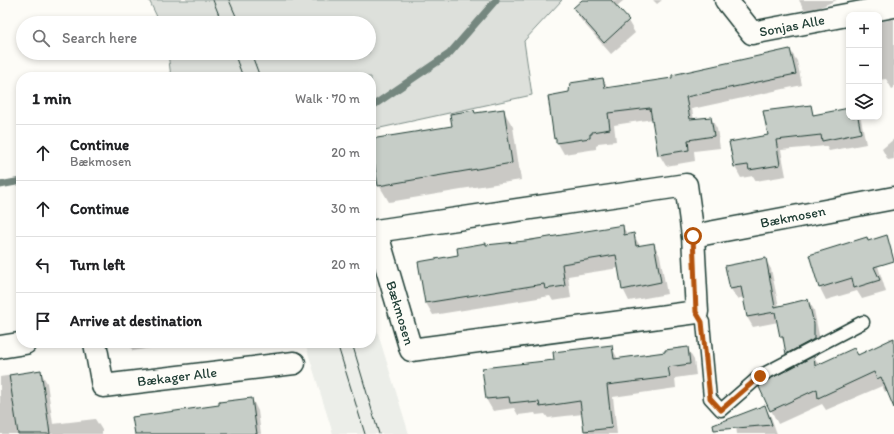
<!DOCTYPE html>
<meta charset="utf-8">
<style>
body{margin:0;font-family:Itim,sans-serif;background:#f2f2f2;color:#202124}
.controls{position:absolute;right:12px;top:12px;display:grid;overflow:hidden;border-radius:8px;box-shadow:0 2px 6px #0003}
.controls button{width:36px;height:36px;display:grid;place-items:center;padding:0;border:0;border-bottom:1px solid #e0e0e0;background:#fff;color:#202124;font:20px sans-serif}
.stop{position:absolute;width:12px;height:12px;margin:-9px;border:3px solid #b45309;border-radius:50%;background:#fff}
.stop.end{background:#b45309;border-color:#fff;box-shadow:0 1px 4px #0008}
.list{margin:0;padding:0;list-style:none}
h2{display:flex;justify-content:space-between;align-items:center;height:52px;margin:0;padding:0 16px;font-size:17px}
h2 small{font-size:13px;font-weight:400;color:#757577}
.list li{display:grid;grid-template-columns:26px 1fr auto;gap:12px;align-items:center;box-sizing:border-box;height:56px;padding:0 16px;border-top:1px solid #e0e0e0}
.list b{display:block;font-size:15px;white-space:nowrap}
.list p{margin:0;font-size:13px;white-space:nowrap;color:#757577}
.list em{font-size:13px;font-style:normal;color:#757577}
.icon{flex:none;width:22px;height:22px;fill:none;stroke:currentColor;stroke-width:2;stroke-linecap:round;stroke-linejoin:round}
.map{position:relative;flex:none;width:894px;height:434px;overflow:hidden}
.search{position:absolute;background:#fff;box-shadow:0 2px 6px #0003;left:16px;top:16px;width:360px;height:44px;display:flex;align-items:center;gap:10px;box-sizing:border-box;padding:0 14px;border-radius:22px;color:#757577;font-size:15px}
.panel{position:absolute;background:#fff;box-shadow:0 2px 6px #0003;left:16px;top:72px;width:360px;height:276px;border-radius:16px}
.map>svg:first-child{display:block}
</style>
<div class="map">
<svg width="894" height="434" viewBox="0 0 894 434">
<rect width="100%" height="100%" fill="#fdfcf7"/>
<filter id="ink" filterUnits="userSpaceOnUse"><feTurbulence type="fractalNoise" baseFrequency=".025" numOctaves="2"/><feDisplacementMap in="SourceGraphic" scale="8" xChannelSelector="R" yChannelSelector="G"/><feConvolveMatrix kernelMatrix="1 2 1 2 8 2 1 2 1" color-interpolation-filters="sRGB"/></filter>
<g filter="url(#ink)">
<!-- built -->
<polygon fill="#eceee9" points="371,311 409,434 333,434 305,343 371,343"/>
<!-- green -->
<polygon fill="#dde0db" stroke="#7e8e88" points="149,0 562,0 524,41 532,95 371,130 371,77 171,77 168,53 369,53 369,23 160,23"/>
<!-- shadow -->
<g fill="#0003">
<polygon points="583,0 624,0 616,7 628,21 635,33 611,54 581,20 574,8"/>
<polygon points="653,0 662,0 657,4"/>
<polygon points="799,0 837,0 806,13"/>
<polygon points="894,19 894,88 892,89 886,79 879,80 879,22"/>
<polygon points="790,50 797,61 802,85 692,109 694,120 711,118 717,129 720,148 694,151 695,161 666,166 659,154 653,119 614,125 616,141 598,143 598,145 596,146 596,149 564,154 555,138 570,93 603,79 608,88 673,79"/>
<polygon points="849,109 849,117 860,117 861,119 866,144 829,151 826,146 781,150 786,176 756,181 753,176 741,178 735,167 730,142 770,136"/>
<polygon points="503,110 513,127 521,180 461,189 461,190 389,202 379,185 378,179 371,180 371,137 374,136 375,139 453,126 475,114"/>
<polygon points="894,139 894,159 888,160 882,149"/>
<polygon points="622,226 628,235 633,234 640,246 654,244 660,256 667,294 629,301 623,289 619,268 568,276 571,298 553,301 550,296 433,315 426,303 420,263 460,256 487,246"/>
<polygon points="873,250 886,292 862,299 857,291 826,300 820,288 810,256"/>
<polygon points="765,259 771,269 779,307 808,300 814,310 819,335 819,349 793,363 787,354 785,344 781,337 778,322 753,327 747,317 744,297 737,299 731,289"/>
<polygon points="889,338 894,338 894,388 885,392 882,386 826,410 822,404 778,424 771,410 814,357 819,365 858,356 890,341"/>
<polygon points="128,343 162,343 163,346 133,351"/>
<polygon points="611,346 618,359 666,353 687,348 694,360 696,375 675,378 676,388 613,397 617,434 587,434 585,431 583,414 548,418 545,414 536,415 535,413 518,415 514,408 493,411 486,399 483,369 555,361"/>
<polygon points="40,371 47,383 53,424 95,419 102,430 102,434 0,434 0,377"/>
<polygon points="252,399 258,411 261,434 136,434 220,406"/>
<polygon points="765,407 771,417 777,434 737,434 735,417"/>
</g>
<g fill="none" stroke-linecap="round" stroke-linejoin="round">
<!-- stream -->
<g stroke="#75877f" stroke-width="7">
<polyline points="371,107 449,54 496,0"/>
<polyline points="0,185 21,181"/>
</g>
</g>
<!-- building -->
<g fill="#c6cdc7" stroke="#1f3d34">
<polygon points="582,0 611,0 629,20 604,43 573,8"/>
<polygon points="790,49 796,74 686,97 690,119 711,117 714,136 688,140 689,150 658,155 650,108 608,113 610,129 592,132 592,134 590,134 590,138 556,143 556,138 554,139 548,96 569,92 570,83 603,78 605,88 672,78 672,75"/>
<polygon points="811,105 813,115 849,108 849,117 858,117 861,133 822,141 821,135 776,140 780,165 749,170 748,165 734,167 729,142 768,135 763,111"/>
<polygon points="504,109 512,163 378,186 374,161 371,162 371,139 452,126 450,114 474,110 475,113"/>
<polygon points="623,225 624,235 634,233 636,246 654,243 661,282 622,290 616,255 562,264 565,286 545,289 544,284 425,303 418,262 458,255 457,248 486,243 486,245 525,241"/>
<polygon points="887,235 894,261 874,267 880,280 854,288 852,278 819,288 809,255 867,237 868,241"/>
<polygon points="766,258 775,307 808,299 814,324 814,339 786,354 783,337 780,337 775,312 747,317 741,287 730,289 725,266"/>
<polygon points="894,338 894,408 881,377 877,379 874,372 818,398 817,389 770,411 759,387 764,382 814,356 815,366 854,348 858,355"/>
<polygon points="612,345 614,359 665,352 665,350 688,347 690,364 668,367 670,377 607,385 612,428 584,431 580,401 540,407 539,402 529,403 529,401 510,403 509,397 486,399 482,368 554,360 553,352"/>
<polygon points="41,370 50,434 18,434 9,375"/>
<polygon points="252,398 257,434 135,434 132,417 219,405 219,402"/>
<polygon points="765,405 772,425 714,430 713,425"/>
</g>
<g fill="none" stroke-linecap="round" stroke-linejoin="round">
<!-- service casing -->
<g stroke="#1f3d34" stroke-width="15">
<polyline id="service" points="697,312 703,322 710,398 721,410 760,376 863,322"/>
</g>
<!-- minor casing -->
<g stroke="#1f3d34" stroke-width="25">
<g id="minor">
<polyline points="726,0 752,33 894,6"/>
<polygon points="686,185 693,236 697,312 411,350 376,231"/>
<polyline points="693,236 894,198"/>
<polyline points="95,343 103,386 294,363"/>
<polyline points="0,347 25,343"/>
</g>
</g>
<!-- service -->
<use href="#service" stroke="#fdfcf7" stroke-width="12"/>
<!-- minor -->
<use href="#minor" stroke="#fdfcf7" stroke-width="22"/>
<!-- tram -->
<g stroke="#1f3d34" stroke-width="1">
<polyline points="213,0 222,23"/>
<polyline points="229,0 239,23"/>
<polyline points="234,53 243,77"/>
<polyline points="251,53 260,77"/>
<polyline points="337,343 365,434"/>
<polyline points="352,343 379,434"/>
</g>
</g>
</g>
<g fill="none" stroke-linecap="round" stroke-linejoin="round" filter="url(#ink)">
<!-- route -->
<polyline stroke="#b45309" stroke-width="5" points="693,236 696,312 702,322 710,398 721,410 760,376"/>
</g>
<g text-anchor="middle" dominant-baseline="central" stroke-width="3.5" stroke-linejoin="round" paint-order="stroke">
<!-- street labels -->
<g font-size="14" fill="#1f3d34" stroke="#fdfcf7">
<text transform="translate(792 26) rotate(-11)">Sonjas Alle</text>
<text transform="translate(793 217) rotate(-11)">Bækmosen</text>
<text transform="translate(400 313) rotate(73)">Bækmosen</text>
<text transform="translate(177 377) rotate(-7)">Bækager Alle</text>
</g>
</g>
</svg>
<div class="controls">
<button>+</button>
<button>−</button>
<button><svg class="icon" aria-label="layers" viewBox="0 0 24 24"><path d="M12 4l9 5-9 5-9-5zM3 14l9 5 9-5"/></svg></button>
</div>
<div class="stop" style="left:693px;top:236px"></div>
<div class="stop end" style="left:760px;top:376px"></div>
<div class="search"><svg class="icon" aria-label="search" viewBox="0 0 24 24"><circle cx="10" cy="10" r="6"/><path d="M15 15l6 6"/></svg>Search here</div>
<section class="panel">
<h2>1 min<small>Walk · 70 m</small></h2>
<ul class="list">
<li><svg class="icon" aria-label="ahead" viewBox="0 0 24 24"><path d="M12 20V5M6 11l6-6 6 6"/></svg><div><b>Continue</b><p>Bækmosen</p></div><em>20 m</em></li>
<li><svg class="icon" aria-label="ahead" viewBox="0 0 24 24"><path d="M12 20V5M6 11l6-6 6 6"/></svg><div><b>Continue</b></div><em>30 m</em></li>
<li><svg class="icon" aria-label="left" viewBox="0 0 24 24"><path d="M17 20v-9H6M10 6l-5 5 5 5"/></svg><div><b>Turn left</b></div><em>20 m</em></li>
<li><svg class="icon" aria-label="arrive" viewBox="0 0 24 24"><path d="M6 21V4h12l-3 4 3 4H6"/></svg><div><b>Arrive at destination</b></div></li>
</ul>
</section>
</div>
